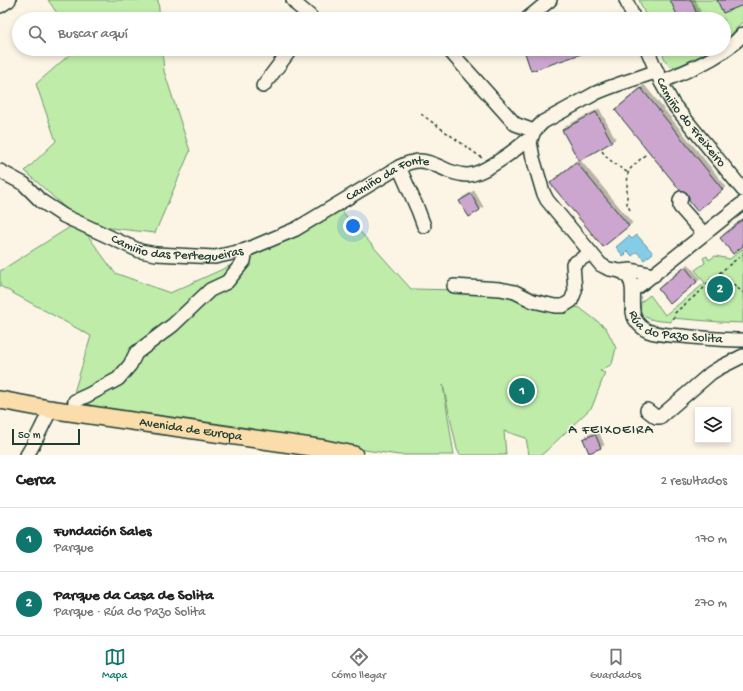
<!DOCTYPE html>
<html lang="es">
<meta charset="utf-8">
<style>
body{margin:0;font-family:"Gochi Hand",sans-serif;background:#f2f2f2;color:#222}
.controls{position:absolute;right:12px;bottom:12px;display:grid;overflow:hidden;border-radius:0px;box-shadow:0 2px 6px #0003}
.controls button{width:36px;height:36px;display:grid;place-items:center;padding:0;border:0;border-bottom:1px solid #e0e0e0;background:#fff;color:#222;font:20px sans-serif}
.scale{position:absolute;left:12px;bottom:10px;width:68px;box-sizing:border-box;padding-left:4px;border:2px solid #1f3d34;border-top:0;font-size:11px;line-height:14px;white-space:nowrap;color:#1f3d34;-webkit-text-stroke:3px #fcf5e5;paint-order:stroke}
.you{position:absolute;left:353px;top:226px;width:14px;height:14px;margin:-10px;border:3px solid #fff;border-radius:50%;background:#1a73e8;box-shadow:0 0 0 6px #1a73e833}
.badge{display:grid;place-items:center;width:26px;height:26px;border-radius:50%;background:#0f766e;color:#fff;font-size:13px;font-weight:700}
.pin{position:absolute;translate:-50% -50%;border:2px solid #fff;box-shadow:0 1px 4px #0006}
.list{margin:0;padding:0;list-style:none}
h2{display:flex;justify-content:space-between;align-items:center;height:52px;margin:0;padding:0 16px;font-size:17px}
h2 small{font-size:13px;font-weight:400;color:#767676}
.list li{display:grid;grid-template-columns:26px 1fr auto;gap:12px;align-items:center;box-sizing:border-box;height:64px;padding:0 16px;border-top:1px solid #e0e0e0}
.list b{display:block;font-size:15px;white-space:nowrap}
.list p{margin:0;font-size:13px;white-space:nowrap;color:#767676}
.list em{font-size:13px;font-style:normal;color:#767676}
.icon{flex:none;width:22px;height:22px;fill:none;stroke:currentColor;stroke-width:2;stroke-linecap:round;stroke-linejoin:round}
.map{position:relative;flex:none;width:743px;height:455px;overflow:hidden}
.search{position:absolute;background:#fff;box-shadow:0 2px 6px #0003;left:12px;right:12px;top:12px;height:44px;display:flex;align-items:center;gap:10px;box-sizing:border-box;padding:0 14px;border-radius:22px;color:#767676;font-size:15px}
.sheet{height:180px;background:#fff}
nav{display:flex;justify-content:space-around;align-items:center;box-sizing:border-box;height:56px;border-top:1px solid #e0e0e0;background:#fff;font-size:11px;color:#767676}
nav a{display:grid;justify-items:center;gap:2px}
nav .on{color:#0f766e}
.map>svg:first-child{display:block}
</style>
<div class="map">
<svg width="743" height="455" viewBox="0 0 743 455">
<defs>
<filter id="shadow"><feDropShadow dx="3" dy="-3" stdDeviation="0" flood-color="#0004"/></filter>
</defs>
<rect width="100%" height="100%" fill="#fcf5e5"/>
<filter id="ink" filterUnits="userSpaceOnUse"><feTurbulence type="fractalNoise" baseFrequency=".025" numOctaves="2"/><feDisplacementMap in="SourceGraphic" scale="8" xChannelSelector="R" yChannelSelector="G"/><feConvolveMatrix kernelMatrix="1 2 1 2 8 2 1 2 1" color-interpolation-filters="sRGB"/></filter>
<g filter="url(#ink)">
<!-- green -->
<g fill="#bfeca9" stroke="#6f946e">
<polygon points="48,0 158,0 160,19 61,19"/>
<polygon points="639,0 743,0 743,21 729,37 724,40 724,19 647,19"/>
<polygon points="76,49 162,49 164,71 190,151 155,233 84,225 25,171 56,141 36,84"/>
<path d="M661,49H712C704,54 679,70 670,66C665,63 663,54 661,49Z"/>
<polygon points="339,208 411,289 511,291 580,308 606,328 616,348 612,364 600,371 605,373 592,407 545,452 541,455 529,455 526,438 504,431 506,455 460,455 457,449 443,385 454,455 399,455 118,414 72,399 91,336 0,286 0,271 78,222 115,273 170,293 256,254"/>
<path d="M743,248V323L720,322L672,318L671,322C663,321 644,321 641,312C640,309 641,305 641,302L650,295L665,315L705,283L695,270L705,263L703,258L707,256L709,260L715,256L730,259Z"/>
</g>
<!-- water -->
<polygon fill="#85cce7" stroke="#5c939f" points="637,235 653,253 644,260 637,252 632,256 628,251 625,254 626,255 624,257 616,247 629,236 632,239"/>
<!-- building -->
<g fill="#cca6ce" stroke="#1f3d34" filter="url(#shadow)">
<polygon points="670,0 691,0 699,19 679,19"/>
<polygon points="717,0 743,0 743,5 723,13"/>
<polygon points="538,49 593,49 593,50 531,71 525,53"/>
<polygon points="641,88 723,190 697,211 689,201 689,197 687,193 684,191 680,190 615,110"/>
<polygon points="596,112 612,142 579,161 562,130"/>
<polygon points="576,162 629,226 603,247 550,183"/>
<polygon points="471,194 480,210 469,217 459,201"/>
<polygon points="743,219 743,246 733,254 720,238"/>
<polygon points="685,267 697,282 670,304 658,289"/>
<polygon points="595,434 601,448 589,453 583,439"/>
</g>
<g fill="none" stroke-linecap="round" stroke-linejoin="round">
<!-- minor casing -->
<g stroke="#1f3d34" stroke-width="16">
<g id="minor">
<polyline points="293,0 297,5 310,16 309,19"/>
<polyline points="626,0 634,19"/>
<polyline points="0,6 9,0"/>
<polyline points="527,19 550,0"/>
<polyline points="448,49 515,124 534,131"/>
<path id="s1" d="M647,49L661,82L673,104L743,190"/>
<path id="s2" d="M657,71C637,79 615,84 596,93L543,122L534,131L530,142L533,158L543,192L547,200L601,265C604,266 606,268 609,269C614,270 619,270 624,273C639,283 628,305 635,319C638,324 643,329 648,331C658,335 671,335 682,336C702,338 722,340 743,340"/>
<path d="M661,82C690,69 722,58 743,34"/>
<polyline points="263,86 291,49"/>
<polyline points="399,167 418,210 424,226"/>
<path id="s3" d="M0,171L24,184L41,201L64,216L140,251L156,254L215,257L246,250L244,261L227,282L210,290L173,325L136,353L130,365L118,379L88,395L75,401L74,413"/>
<polyline points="681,198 680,201 680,207 704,234"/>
<path id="s4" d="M246,250L296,229L399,167C421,156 429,162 449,171C455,173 461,175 467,175C482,175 514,151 526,141L530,142"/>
<polyline points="621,271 631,270 654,275"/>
<polyline points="454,286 500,289 515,292 533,301 555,306 563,306 571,301 575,291 573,264 591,253"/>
<polyline points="633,290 644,282 743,203"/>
<polyline points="647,410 656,417 660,417 711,373 719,368 743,356"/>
<path d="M27,455C35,443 40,430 47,417"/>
</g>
</g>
<!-- major casing -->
<g stroke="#1f3d34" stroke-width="20">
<g id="major">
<path id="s5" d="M0,400L49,409L325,449L354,455"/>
</g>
</g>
<!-- path -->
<g stroke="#1f3d34" stroke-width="1.5" stroke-dasharray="3 3" stroke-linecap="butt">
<polyline points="421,114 482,158"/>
<path d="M602,151C609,161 618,166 628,173"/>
<polyline points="630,210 627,204 627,186 628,173 631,168 647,153"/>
<polyline points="720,272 743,293"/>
<polyline points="673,319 675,313 677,311 702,290 708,282 743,254"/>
</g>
<!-- minor -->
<use href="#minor" stroke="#fcf5e5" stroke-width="13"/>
<!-- major -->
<use href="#major" stroke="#faddab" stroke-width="17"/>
</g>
</g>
<g text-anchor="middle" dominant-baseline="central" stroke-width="3" stroke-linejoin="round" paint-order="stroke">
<!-- street labels -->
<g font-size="13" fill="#1f3d34" stroke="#fcf5e5">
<text stroke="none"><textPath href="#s1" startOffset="86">Camiño do Freixeiro</textPath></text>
<text stroke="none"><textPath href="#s4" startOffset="160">Camiño da Fonte</textPath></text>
<text stroke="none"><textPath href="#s3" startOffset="199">Camiño das Pertegueiras</textPath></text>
<text stroke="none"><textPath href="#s2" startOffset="411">Rúa do Pazo Solita</textPath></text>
<text stroke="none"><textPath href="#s5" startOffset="193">Avenida de Europa</textPath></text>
</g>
<!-- neighbourhood labels -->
<g font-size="14" letter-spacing="1" fill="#1f3d34" stroke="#fcf5e5">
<text x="611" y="430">A FEIXOEIRA</text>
</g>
</g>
</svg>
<div class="controls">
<button><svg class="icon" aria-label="layers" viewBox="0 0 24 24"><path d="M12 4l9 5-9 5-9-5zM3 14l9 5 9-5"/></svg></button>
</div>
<div class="scale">50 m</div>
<div class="you"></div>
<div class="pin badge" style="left:522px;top:391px">1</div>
<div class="pin badge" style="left:720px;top:289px">2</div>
<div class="search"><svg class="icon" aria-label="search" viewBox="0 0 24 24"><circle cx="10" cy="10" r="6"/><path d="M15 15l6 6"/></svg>Buscar aquí</div>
</div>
<section class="sheet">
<h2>Cerca<small>2 resultados</small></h2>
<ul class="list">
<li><span class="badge">1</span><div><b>Fundación Sales</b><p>Parque</p></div><em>170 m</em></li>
<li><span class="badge">2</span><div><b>Parque da Casa de Solita</b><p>Parque · Rúa do Pazo Solita</p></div><em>270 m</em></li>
</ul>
</section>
<nav>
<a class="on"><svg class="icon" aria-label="map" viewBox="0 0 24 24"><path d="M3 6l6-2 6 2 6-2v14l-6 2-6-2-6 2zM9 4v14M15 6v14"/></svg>Mapa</a>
<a><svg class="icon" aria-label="directions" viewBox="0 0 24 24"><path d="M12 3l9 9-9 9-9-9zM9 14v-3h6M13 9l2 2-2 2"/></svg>Cómo llegar</a>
<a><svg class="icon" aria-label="saved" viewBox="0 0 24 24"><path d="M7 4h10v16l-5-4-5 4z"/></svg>Guardados</a>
</nav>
